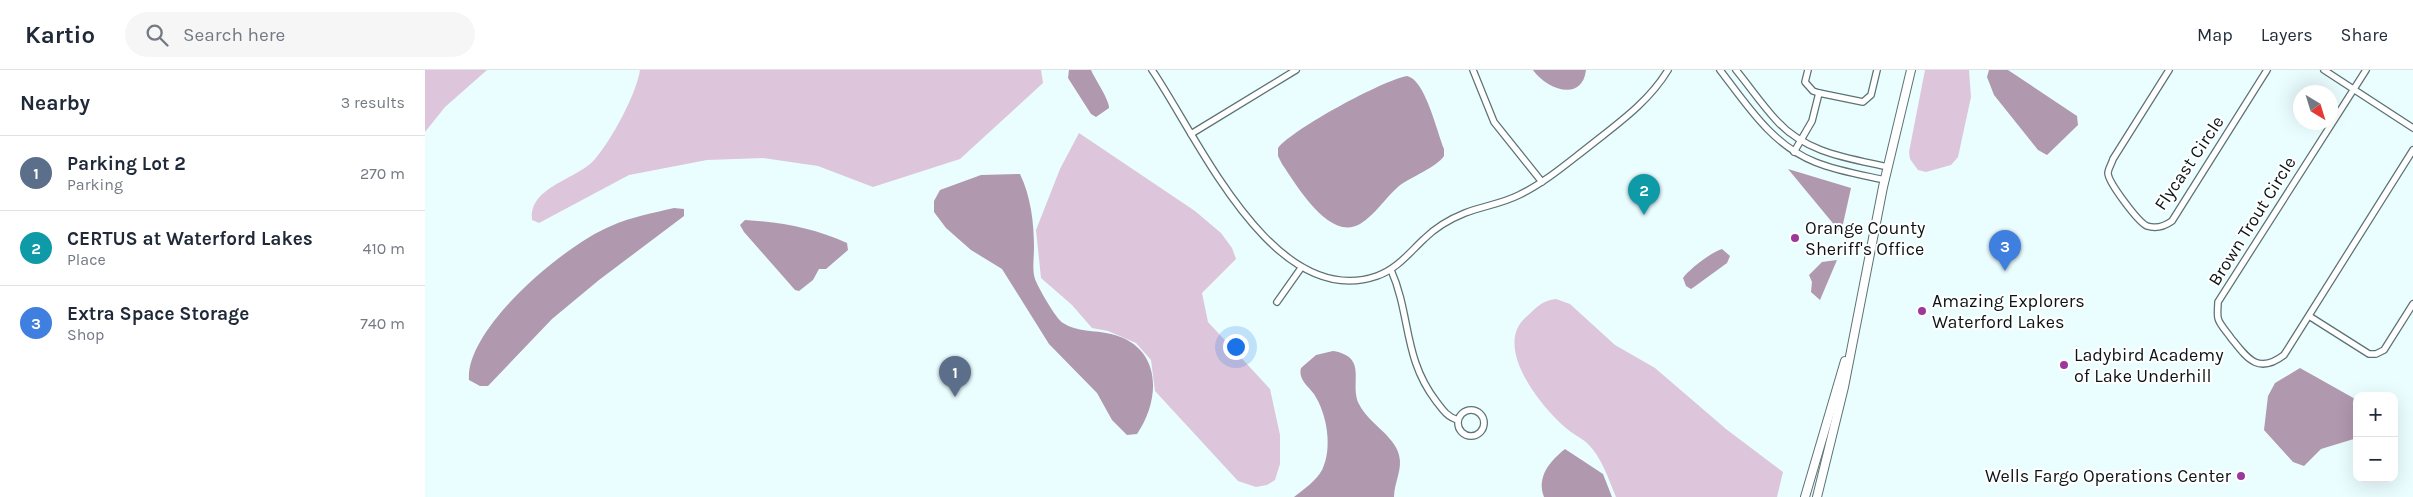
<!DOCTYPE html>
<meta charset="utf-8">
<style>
body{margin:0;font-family:Karla,sans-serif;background:#f6f6f7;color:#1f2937}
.controls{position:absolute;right:15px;bottom:15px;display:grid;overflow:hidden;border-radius:10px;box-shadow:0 5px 20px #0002}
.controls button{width:45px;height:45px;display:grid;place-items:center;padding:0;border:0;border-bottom:1px solid #e0e1e3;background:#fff;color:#1f2937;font:25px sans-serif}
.compass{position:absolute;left:1868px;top:15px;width:45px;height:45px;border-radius:50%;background:#fff;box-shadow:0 5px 20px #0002;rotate:142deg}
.you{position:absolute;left:810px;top:276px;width:18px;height:18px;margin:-12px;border:4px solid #fff;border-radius:50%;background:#1a73e8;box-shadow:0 0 0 8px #1a73e833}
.badge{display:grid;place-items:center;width:32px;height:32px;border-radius:50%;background:#9c379c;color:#fff;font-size:16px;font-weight:700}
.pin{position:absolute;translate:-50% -41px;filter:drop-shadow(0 1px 2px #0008)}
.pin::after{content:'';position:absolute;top:26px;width:18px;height:15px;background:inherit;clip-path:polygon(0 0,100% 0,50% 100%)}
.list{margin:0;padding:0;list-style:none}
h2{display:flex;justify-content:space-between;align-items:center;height:65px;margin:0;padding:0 20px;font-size:21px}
h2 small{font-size:16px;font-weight:400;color:#747a83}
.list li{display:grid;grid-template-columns:32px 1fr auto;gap:15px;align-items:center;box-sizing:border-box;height:75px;padding:0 20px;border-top:1px solid #e0e1e3}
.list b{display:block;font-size:19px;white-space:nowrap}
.list p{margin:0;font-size:16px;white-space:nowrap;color:#747a83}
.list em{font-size:16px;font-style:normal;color:#747a83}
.icon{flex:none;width:28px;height:28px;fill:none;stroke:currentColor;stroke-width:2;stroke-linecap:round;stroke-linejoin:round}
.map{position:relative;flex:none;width:1988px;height:427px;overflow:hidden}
header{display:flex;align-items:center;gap:30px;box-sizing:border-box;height:70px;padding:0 25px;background:#fff;border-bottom:1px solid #e0e1e3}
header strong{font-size:24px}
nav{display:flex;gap:28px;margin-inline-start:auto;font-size:18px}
.search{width:350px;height:45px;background:#f6f6f7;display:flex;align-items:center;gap:12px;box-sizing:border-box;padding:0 18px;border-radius:28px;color:#747a83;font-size:19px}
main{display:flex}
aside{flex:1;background:#fff}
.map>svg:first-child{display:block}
</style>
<header>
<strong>Kartio</strong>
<div class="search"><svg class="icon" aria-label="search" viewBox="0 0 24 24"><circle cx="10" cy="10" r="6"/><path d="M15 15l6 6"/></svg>Search here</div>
<nav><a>Map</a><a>Layers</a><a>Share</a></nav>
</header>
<main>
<aside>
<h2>Nearby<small>3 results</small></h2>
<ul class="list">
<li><span class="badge" style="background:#5c6f8a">1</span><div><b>Parking Lot 2</b><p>Parking</p></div><em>270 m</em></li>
<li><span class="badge" style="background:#0f9aa8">2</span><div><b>CERTUS at Waterford Lakes</b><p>Place</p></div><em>410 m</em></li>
<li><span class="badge" style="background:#3f7fe0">3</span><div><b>Extra Space Storage</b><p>Shop</p></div><em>740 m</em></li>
</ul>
</aside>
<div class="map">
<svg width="1988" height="427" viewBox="0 0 1988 427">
<rect width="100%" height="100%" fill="#eafdff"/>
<!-- green -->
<g fill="#ddc6db">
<polygon points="0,0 62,0 20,37 0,62"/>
<path d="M215,0H616L618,13L535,89L448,117L393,96L338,88L282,90L204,105L114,153L107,150C104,116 152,110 170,89C187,69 211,25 215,0Z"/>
<polygon points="1500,0 1544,0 1546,27 1533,87 1526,95 1501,102 1493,100 1485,89 1484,82"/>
<polygon points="654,63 770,141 796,163 807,178 811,189 777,223 783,252 845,319 855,365 855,394 850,410 842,415 831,417 813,411 730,321 726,290 711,273 683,261 667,258 647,235 616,208 611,160 635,99"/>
<path d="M1131,229L1145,234L1190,275L1230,298L1301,359L1358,402L1352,427H1191C1183,408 1177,388 1163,374C1156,367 1147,364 1141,358C1117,338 1068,278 1100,248C1110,239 1117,230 1131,229Z"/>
</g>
<!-- water -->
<g fill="#b098af">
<path d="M644,0H666C670,9 685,31 684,38L671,47L666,44L643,8Z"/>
<path d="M1108,0H1161C1157,33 1121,19 1108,0Z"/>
<polygon points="1564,0 1583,0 1652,46 1653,55 1622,85 1613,80 1569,25 1562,7"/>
<path d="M982,6C1000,9 1012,62 1019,79V86C1012,97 986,107 974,116C961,127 950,145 935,154C904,172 871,114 857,94L853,86V78C868,59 958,10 982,6Z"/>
<polygon points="1363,99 1426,118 1416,163"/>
<path d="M595,104C606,127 609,153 609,178C609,187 607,200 610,209C613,217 631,249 638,253C652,262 669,260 686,264C736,276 737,327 712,364L702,365L687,350L672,323L624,274L577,199L546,180L521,158L509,142V131L515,120L556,105Z"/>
<path d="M249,138L259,139V146L174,210L127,249L63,316H55L44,310C40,258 141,174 186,156C206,147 228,143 249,138Z"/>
<path d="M320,150C355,152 389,158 422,173L423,180L401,199H394L388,210L374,221L370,220L319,162L315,155Z"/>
<path d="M1297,179L1305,186L1302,193L1269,217L1266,219L1261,216L1258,208C1263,200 1288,181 1297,179Z"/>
<polygon points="1412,190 1395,230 1386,222 1387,212 1384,205 1397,192"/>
<path d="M908,281C944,287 924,313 934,334C943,353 969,365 974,385C978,399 969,413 969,427H869C879,419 891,411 897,400C908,378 902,344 889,324C883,316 873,309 876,298L891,285Z"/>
<polygon points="1875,298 1932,330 1932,368 1896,379 1879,396 1868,392 1839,360 1843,326 1850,313"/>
<path d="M1140,379L1178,404L1187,427H1119C1111,407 1125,391 1140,379Z"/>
</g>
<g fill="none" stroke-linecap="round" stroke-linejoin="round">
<!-- minor casing -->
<g stroke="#5e7274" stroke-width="8">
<g id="minor">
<path d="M727,0C773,67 848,242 952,206C972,199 984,183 999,169C1010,158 1025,149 1040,143C1058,136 1076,134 1094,125C1119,113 1140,95 1162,78C1192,54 1223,33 1243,0"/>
<polyline points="1048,0 1069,52 1117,112"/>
<path d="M1295,0C1322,35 1347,75 1390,92C1412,101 1437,105 1460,110"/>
<path d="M1311,0C1325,17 1337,35 1352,51C1381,83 1423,88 1463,97"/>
<polyline points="1383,0 1380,12 1388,21 1394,23 1438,32 1446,25 1452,0"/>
<path d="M1744,0L1688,89C1687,93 1683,99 1683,103C1683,112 1713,152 1722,156C1731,159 1740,156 1747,151L1842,0"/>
<polyline points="1899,0 1988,58"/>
<path d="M1941,0L1793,232C1793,237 1792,243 1793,248C1794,254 1802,262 1806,268C1822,288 1833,305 1859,285L1988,80"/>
<polyline points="766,64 871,0"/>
<polyline points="1369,82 1387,51 1394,23"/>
<path d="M966,200C986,245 978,288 1011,331C1017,339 1022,347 1033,350"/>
<polyline points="852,232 876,198"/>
<polyline points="1884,246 1944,284 1951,284 1959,280 1988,234"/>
<circle cx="1046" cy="353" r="13"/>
</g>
</g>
<!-- tertiary casing -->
<g stroke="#5e7274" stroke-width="10">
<g id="tertiary">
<polyline points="1380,427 1420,291"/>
<polyline points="1392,427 1419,317 1458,117 1486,0"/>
</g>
</g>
<!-- minor -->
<use href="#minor" stroke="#fff" stroke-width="5.5"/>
<!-- tertiary -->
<use href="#tertiary" stroke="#fff" stroke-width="8"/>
</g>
<!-- markers -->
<g fill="#9c379c" stroke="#fff" stroke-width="2">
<circle cx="1370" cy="168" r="5"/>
<circle cx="1497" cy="241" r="5"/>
<circle cx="1639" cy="295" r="5"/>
<circle cx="1816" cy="406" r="5"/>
</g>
<g text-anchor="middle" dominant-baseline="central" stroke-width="4" stroke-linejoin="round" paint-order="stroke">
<!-- street labels -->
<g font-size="18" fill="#0c1415" stroke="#fff">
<text transform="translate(1764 93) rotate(-56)">Flycast Circle</text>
<text transform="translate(1827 151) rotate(-58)">Brown Trout Circle</text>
</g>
<!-- poi labels -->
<g font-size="18" fill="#0c1415" stroke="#fff" text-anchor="start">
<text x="1380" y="158">Orange County<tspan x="1380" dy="21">Sheriff's Office</tspan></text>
<text x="1507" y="231">Amazing Explorers<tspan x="1507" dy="21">Waterford Lakes</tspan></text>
<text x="1649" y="285">Ladybird Academy<tspan x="1649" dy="21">of Lake Underhill</tspan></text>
<text x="1806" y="406" text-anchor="end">Wells Fargo Operations Center</text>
</g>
</g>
</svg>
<div class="controls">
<button>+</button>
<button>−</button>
</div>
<svg class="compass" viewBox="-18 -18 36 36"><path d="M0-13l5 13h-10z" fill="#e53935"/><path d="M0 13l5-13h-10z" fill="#747a83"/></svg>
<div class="you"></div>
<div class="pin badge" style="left:530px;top:327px;background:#5c6f8a">1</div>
<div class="pin badge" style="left:1219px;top:145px;background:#0f9aa8">2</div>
<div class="pin badge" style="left:1580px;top:201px;background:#3f7fe0">3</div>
</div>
</main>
